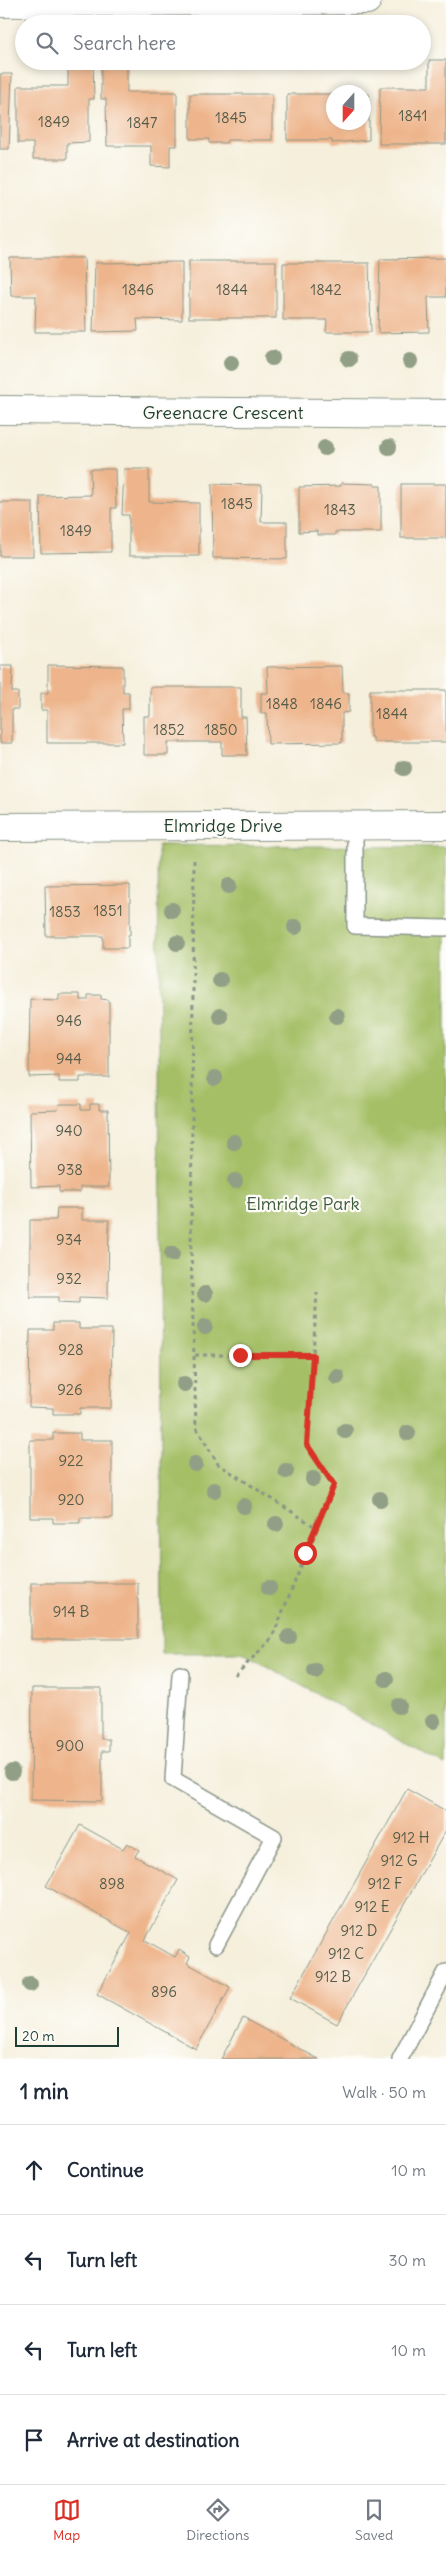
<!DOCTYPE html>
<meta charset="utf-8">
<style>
body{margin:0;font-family:Delius,sans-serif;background:#f6f6f7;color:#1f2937}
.compass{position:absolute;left:326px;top:85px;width:45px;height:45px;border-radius:50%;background:#fff;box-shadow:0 2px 8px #0003;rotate:201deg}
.scale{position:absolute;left:15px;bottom:12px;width:104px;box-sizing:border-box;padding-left:5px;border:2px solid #1f3d34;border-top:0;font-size:14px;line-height:18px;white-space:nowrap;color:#1f3d34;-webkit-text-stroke:4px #fdfcf7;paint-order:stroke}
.stop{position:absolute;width:15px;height:15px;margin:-11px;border:4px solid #d93025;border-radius:50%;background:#fff}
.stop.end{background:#d93025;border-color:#fff;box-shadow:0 1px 5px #0008}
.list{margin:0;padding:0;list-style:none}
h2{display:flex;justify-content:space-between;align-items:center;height:65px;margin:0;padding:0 20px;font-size:21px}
h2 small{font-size:16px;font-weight:400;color:#747a83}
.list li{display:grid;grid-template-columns:32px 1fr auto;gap:15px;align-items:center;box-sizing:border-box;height:90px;padding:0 20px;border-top:1px solid #e0e1e3}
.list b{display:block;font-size:19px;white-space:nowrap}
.list em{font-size:16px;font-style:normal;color:#747a83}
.icon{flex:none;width:28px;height:28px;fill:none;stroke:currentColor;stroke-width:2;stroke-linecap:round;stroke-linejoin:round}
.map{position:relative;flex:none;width:446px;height:2059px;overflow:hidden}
.search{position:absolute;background:#fff;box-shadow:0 2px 8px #0003;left:15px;right:15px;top:15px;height:55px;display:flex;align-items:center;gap:12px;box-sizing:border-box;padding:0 18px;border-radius:28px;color:#747a83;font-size:19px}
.sheet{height:425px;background:#fff}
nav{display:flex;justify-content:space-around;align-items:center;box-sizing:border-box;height:70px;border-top:1px solid #e0e1e3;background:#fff;font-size:14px;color:#747a83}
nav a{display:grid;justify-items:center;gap:2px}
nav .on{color:#d93025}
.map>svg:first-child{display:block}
</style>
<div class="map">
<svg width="446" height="2059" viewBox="0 0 446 2059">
<rect width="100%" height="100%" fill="#fdfcf7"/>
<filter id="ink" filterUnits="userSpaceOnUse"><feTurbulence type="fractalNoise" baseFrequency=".02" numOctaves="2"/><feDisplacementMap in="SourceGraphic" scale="10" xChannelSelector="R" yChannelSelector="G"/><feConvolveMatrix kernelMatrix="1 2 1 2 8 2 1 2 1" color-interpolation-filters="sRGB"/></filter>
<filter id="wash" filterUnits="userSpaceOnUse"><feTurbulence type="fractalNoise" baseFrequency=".0096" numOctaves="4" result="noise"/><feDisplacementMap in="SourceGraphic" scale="20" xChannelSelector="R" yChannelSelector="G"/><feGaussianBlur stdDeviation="1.12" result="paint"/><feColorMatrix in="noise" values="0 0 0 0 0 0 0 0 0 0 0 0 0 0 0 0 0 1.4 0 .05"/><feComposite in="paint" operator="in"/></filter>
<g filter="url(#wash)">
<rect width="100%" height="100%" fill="#f5efdc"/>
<!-- green -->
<polygon fill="#a4bf66" stroke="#627e4d" points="158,845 446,847 446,1766 245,1654 162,1654"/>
<g id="blocks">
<!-- building -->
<g fill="#eeb58c">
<polygon points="429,60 446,60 446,144 379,144 380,87 429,87"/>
<polygon points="68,61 93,61 94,99 89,99 89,142 67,143 67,159 33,159 33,143 18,143 18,86 68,86"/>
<polygon points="101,61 127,61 127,92 177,92 177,146 170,146 170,167 151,166 151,146 107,146 106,99 101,99"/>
<polygon points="0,74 12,74 9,149 0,149"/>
<polygon points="190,94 272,94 272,140 227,140 226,143 209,143 209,139 190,139"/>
<polygon points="287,94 334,94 334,122 364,122 364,94 369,94 369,140 332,143 332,140 287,140"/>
<polygon points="10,258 84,258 86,332 35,332 36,296 11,296"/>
<polygon points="446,258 446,297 428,297 429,332 378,333 380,259"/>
<rect x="189" y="261" width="87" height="57"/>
<polygon points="182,262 182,320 137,319 138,331 93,332 95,263"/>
<polygon points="283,263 369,263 371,332 326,332 327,320 283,320"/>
<polygon points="90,469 115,469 116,508 111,508 111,552 41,553 40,496 91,495"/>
<polygon points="124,469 149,469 149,502 199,503 199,556 129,556 129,515 122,515"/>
<polygon points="341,483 375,484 375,486 381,486 381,532 335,532 335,535 317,535 317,531 299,532 299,487 341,486"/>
<polygon points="212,484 262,485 261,522 287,522 287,559 213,558"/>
<rect x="401" y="484" width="45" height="54"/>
<rect x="0" y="502" width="33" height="54"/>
<polygon points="48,665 123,666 123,692 129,692 129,709 122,709 123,743 47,743 47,710 41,710 41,693 48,693"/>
<polygon points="0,666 13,666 12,692 18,692 18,709 12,709 12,743 0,743"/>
<polygon points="342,666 343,693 349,693 349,712 342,713 342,743 268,744 267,713 261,713 261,693 268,693 267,667"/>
<polygon points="150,687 241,687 241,717 246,717 247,755 222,755 222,742 168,742 168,755 144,755 144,716 150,716"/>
<polygon points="370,690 446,690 446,742 373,742 373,737 370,737"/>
<polygon points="130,885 130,935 128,935 128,948 103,948 103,936 46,936 45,886"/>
<polygon points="59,994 80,994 80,1000 88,1000 88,995 101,995 101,999 109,1000 109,1077 80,1077 80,1082 59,1082 59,1076 29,1077 30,999 59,1000"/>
<polygon points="59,1104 81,1104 81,1110 90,1110 90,1104 99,1104 99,1110 108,1110 109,1187 80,1187 80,1192 59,1192 59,1186 31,1187 30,1111 58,1110"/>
<polygon points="57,1208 82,1208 82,1220 109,1220 108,1298 79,1297 79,1303 59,1302 59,1297 30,1297 30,1220 56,1220"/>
<polygon points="53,1323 79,1323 79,1329 112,1329 111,1408 80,1408 80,1414 53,1414 53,1408 29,1407 30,1330 53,1330"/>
<polygon points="53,1433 80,1433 80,1440 112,1440 112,1518 80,1518 80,1523 53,1523 53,1518 30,1518 30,1440 53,1440"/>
<rect x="31" y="1583" width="107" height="56"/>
<polygon points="32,1688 101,1688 101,1739 109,1739 109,1751 102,1751 102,1801 31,1800"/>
<polygon points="407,1789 446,1811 446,1830 337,2024 290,1998"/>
<polygon points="80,1825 123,1849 127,1843 139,1850 135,1856 178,1880 145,1940 175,1957 179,1950 190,1957 187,1963 230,1987 196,2049 97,1994 131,1933 46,1886"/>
<polygon points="243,2018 313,2056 319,2059 221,2059"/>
</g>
</g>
</g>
<g filter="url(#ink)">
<use href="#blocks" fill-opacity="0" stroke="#8a9688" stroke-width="1"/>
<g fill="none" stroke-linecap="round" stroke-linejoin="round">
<!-- service casing -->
<g stroke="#8a9688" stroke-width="18">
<g id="service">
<polyline points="355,824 355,926 446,928"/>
<polyline points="180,1674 173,1779 274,1837 216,1945"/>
<polyline points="400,2059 446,1972"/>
</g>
</g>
<!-- minor casing -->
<g stroke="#8a9688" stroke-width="30">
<g id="minor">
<polyline points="0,3 367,0"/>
<polyline points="0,410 446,414"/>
</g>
</g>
<!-- tertiary casing -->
<g stroke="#8a9688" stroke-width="30">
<polyline id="tertiary" points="0,827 446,825"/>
</g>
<!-- path -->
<g stroke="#8a9688" stroke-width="3" stroke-dasharray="4 4" stroke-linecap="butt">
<polyline points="194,860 191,1250 196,1427 218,1464 317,1528"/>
<polyline points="195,1355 313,1355"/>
<polyline points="235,1676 272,1638 334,1485 307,1445 317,1293"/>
</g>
<!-- service -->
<use href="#service" stroke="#fff" stroke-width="15"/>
<!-- minor -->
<use href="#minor" stroke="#fff" stroke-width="28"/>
<!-- tertiary -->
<use href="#tertiary" stroke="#fff" stroke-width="28"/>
</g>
<!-- trees -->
<g fill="#919f86">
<circle cx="272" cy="358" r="8"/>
<circle cx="349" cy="359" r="8"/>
<circle cx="410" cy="361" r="8"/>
<circle cx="231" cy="363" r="8"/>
<circle cx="389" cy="447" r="8"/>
<circle cx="325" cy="448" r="8"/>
<circle cx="404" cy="768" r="8"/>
<circle cx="229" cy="886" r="8"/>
<circle cx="172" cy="910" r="8"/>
<circle cx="295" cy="927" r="8"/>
<circle cx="177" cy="943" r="8"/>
<circle cx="220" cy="980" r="8"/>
<circle cx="220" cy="1016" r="8"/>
<circle cx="337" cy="1016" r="8"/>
<circle cx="215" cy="1078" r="8"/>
<circle cx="234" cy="1142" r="8"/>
<circle cx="235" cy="1181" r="8"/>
<circle cx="172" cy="1254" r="8"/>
<circle cx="205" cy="1294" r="8"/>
<circle cx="205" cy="1327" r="8"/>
<circle cx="337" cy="1377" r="8"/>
<circle cx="184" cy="1384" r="8"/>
<circle cx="345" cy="1431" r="8"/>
<circle cx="408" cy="1433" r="8"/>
<circle cx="195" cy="1464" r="8"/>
<circle cx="286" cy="1471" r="8"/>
<circle cx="313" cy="1479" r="8"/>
<circle cx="214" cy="1490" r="8"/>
<circle cx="380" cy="1499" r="8"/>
<circle cx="244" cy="1506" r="8"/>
<circle cx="276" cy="1524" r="8"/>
<circle cx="269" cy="1588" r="8"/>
<circle cx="289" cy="1637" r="8"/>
<circle cx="315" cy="1671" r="8"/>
<circle cx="386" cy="1679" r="8"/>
<circle cx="399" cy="1706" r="8"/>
<circle cx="433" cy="1721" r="8"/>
<circle cx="12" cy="1772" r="8"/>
<circle cx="30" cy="1984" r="8"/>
</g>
</g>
<g fill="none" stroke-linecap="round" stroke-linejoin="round" filter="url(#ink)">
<!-- route -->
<polyline stroke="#d93025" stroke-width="6" points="240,1355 313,1355 307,1445 334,1485 305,1553"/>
</g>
<g text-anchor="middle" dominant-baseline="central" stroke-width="4.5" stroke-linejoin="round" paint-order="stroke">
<!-- number labels -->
<g font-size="15" fill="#535b4a">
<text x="413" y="115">1841</text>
<text x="231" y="117">1845</text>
<text x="54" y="121">1849</text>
<text x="142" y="122">1847</text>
<text x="138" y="289">1846</text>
<text x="232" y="289">1844</text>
<text x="326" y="289">1842</text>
<text x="237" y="503">1845</text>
<text x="340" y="509">1843</text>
<text x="76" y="530">1849</text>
<text x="282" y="703">1848</text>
<text x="326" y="703">1846</text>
<text x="392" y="713">1844</text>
<text x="169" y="729">1852</text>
<text x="221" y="729">1850</text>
<text x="108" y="910">1851</text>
<text x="65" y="911">1853</text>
<text x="69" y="1020">946</text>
<text x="69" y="1058">944</text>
<text x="69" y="1130">940</text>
<text x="70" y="1169">938</text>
<text x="69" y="1239">934</text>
<text x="69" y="1278">932</text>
<text x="71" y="1349">928</text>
<text x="70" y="1389">926</text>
<text x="71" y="1460">922</text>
<text x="71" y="1499">920</text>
<text x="71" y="1611">914 B</text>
<text x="70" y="1745">900</text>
<text x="411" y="1837">912 H</text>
<text x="399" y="1860">912 G</text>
<text x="112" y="1883">898</text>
<text x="385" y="1883">912 F</text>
<text x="372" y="1906">912 E</text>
<text x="359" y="1930">912 D</text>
<text x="346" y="1953">912 C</text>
<text x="333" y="1976">912 B</text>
<text x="164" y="1991">896</text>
</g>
<!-- street labels -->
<g font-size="18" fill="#1f3d34" stroke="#fdfcf7">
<text x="223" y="412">Greenacre Crescent</text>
<text x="223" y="825">Elmridge Drive</text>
</g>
<!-- park labels -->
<g font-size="18" fill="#405e40" stroke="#fdfcf7">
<text x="303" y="1203">Elmridge Park</text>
</g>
</g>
</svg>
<svg class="compass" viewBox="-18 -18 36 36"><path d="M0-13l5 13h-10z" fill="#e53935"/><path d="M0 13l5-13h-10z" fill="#747a83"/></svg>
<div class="scale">20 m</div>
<div class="stop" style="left:305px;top:1553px"></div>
<div class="stop end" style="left:240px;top:1355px"></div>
<div class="search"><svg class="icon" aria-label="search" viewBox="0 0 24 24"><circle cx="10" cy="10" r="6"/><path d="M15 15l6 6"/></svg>Search here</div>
</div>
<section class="sheet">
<h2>1 min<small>Walk · 50 m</small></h2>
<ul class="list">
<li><svg class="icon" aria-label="ahead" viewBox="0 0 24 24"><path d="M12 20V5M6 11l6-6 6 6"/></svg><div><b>Continue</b></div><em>10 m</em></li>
<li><svg class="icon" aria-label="left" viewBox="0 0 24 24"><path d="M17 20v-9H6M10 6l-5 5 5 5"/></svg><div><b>Turn left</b></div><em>30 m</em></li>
<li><svg class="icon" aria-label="left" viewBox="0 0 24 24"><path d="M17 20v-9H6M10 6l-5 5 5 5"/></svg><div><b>Turn left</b></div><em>10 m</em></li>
<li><svg class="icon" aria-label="arrive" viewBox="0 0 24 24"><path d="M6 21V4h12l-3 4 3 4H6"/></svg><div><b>Arrive at destination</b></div></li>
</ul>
</section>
<nav>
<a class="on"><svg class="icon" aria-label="map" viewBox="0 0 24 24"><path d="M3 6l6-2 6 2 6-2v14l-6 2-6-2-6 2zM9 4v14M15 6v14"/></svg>Map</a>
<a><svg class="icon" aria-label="directions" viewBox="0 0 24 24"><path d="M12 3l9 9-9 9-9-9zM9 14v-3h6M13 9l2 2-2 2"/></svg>Directions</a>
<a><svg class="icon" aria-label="saved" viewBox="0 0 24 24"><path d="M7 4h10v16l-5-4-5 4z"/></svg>Saved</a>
</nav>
